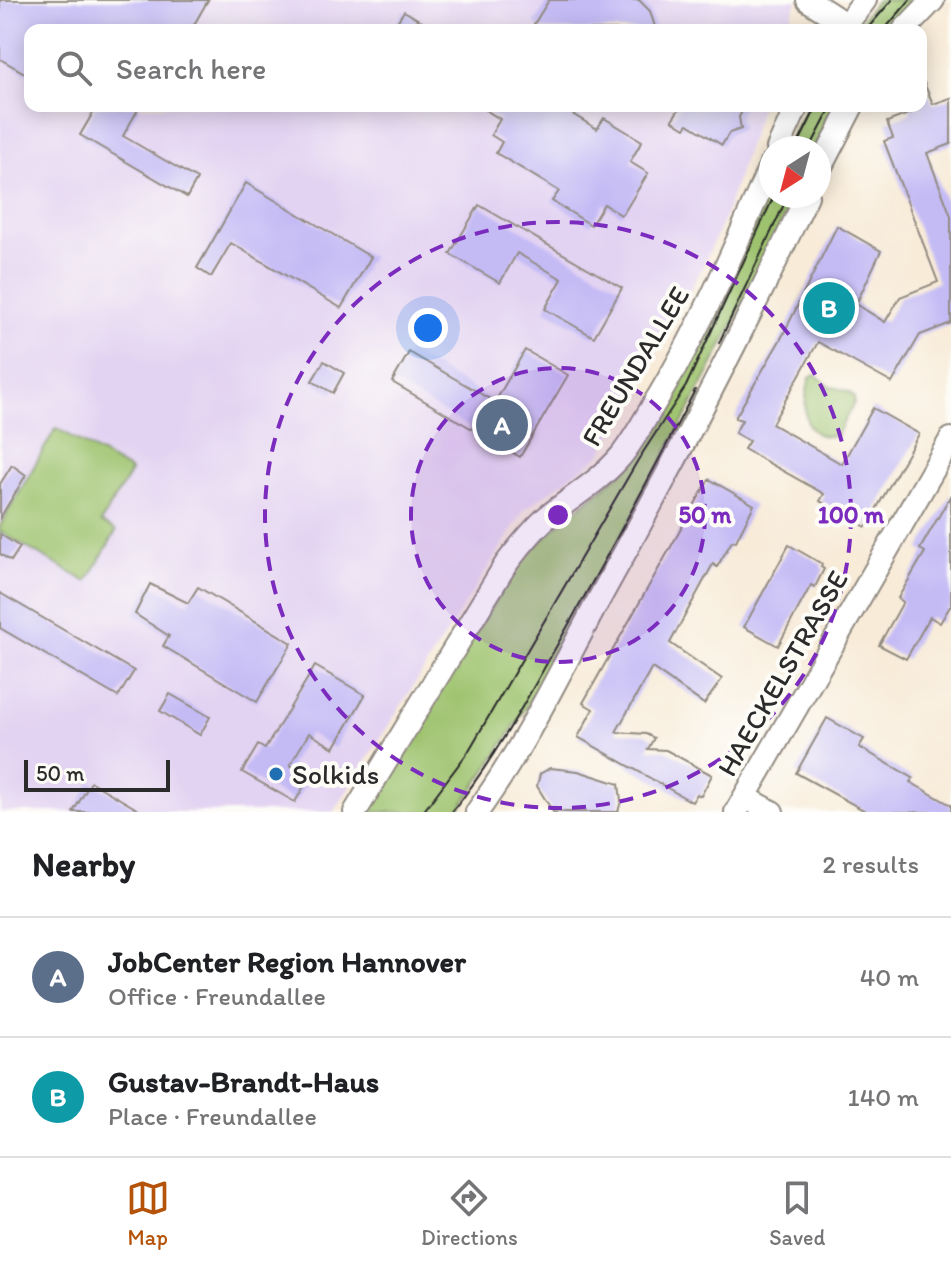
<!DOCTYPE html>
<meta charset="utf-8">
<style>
body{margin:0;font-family:Itim,sans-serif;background:#f2f2f2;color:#202124}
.compass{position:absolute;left:759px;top:136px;width:72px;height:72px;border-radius:50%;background:#fff;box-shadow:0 4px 20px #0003;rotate:216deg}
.scale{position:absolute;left:24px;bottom:20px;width:146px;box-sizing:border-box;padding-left:8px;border:4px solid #2b2b2b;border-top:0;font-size:22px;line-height:28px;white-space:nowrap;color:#2b2b2b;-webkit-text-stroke:6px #fdfcf7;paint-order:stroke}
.you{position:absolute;left:428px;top:328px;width:28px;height:28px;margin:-20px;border:6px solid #fff;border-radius:50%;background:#1a73e8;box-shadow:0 0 0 12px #1a73e833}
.badge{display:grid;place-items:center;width:52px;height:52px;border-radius:50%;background:#b45309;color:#fff;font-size:26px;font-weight:700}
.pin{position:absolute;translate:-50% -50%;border:4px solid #fff;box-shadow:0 2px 8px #0006}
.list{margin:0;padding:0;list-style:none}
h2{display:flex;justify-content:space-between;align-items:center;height:104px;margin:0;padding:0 32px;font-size:34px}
h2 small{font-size:26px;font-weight:400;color:#757577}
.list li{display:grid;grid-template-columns:52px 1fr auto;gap:24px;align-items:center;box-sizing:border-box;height:120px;padding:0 32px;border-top:2px solid #e0e0e0}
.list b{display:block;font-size:30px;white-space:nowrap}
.list p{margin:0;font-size:26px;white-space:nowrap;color:#757577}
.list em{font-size:26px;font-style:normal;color:#757577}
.icon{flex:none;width:44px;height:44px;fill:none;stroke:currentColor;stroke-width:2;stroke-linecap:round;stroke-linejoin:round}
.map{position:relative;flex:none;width:951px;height:812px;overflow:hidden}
.search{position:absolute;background:#fff;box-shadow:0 4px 20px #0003;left:24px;right:24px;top:24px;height:88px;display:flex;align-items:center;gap:20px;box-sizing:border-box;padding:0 28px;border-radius:16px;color:#757577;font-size:30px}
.sheet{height:344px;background:#fff}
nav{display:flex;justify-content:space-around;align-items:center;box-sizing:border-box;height:112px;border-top:2px solid #e0e0e0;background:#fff;font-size:22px;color:#757577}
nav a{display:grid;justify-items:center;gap:4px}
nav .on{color:#b45309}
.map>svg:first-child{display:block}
</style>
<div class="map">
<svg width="951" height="812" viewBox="0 0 951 812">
<rect width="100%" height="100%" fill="#fdfcf7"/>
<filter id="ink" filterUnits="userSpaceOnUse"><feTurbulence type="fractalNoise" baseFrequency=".0125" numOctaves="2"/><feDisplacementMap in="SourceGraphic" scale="16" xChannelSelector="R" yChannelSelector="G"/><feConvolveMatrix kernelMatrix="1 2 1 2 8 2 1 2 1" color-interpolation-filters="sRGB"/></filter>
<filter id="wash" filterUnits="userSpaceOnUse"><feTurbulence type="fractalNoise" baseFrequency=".006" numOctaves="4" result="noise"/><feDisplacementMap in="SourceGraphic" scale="32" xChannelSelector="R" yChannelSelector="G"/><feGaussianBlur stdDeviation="1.8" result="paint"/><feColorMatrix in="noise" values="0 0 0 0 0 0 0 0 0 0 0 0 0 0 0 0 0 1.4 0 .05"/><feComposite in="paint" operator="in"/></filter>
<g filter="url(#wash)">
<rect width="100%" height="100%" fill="#f8ebd8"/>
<!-- built -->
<polygon fill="#e3d3f2" points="0,0 797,0 787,30 30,30 30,106 761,106 725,216 702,268 600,455 525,509 334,812 0,812"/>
<!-- green -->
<g fill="#9ec36e" stroke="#64774c" stroke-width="2">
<polygon points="877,0 920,0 891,30 853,30"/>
<polygon points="806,106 837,106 815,148 786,148"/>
<path d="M771,183V196H793C742,313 682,425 621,537C571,631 520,725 457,812H363L519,563L553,529L624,470L640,446Z"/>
<path d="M815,374L828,385L849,392L854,397V403L836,436C797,440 804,401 810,377Z"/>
<polygon points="56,428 131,471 101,522 116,531 87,582 0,532 0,526"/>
</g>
<g id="blocks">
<!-- building -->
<g fill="#c4bbf5">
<polygon points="0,0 208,0 191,30 30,30 30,76 0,59"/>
<polygon points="549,0 639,0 650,11 656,30 543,30 534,24"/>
<polygon points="404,11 436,30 392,30"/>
<polygon points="921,76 933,104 951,98 951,144 927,153 951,216 951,323 920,335 892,383 818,342 772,424 842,464 873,408 919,434 866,527 820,501 824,494 744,449 749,441 735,433 742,420 735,418 783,335 837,226 881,251 856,304 885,322 900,297 938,282 884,141 893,138 887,122 911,113 909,106 921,106"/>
<polygon points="97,106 140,106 123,136 197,179 187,197 80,135"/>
<polygon points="479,106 559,106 597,129 604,118 642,141 630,162 648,173 625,211 621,215 604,204 591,225 552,201 559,191 496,153 502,142 491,135 500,119"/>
<polygon points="681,106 745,106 739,117 741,129 729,133 722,145 688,124 685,128 672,120"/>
<polygon points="246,183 371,257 341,308 231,243 211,277 197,268"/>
<polygon points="479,205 622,288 594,337 545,309 562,279 517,253 500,283 450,254"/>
<polygon points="525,350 568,375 520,457 392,382 409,352 495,402"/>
<polygon points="324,361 344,373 333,393 312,381"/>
<polygon points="12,465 26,475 0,518 0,484"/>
<polygon points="709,479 754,505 736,541 732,541 717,567 713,564 670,643 722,679 704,704 652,668 616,732 646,734 654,738 648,749 666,750 712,775 701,796 697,794 692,802 578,737 593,709 583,703"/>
<polygon points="951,495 951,605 940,623 930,617 906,659 879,645 903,602 898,598 925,552 920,549"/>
<polygon points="0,534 20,547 11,561 0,554"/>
<polygon points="789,545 822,564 821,567 824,569 815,587 811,585 778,646 744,627"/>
<polygon points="150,584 188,603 198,587 292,643 257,702 163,646 169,636 135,614"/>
<polygon points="0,593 134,671 118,697 0,628"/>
<polygon points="315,666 365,695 334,748 309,733 290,765 310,776 295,802 242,772 258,745 265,749"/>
<polygon points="170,694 210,717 200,735 160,711"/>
<polygon points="827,718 864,739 859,747 913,778 910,782 951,805 951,812 867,812 796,773"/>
<polygon points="550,768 578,771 619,784 621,801 618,812 553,812 537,786 540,774"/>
<polygon points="91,782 142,812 73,812"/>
</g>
</g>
</g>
<g filter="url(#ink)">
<use href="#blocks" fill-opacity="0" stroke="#928b82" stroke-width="2"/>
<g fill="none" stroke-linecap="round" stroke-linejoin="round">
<!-- minor casing -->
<g stroke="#928b82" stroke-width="26">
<g id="minor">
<polyline points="808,0 845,24"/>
<polyline points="842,30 865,0"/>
<polyline points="904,30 933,0"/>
<polyline points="778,148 797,106"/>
<polyline points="819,170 852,106"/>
<polyline points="745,797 772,812"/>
<path d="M355,812L506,564C519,547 531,532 546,518C571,497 599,482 621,456C636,437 647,415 660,394C704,321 737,243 771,164"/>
<path d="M477,812C524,747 560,672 598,601C672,468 742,334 807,196"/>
<polyline points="736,812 951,439"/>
</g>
</g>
<!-- minor -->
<use href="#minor" stroke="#fff" stroke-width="22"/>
<!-- tram -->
<g stroke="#2b2b2b" stroke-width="2">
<polyline points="866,30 892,0"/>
<polyline points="884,30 910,0"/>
<polyline points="796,148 817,106"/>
<polyline points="810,148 832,106"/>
<polyline points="719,343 788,196"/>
<polyline points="423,812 468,752 638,460 686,386 774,196"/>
<path d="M452,812C493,761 524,704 556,647C604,562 651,476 695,390"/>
</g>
</g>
</g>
<!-- distance rings -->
<circle cx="558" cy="515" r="147" fill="#7b2cbf" fill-opacity=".12"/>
<g fill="none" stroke="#7b2cbf" stroke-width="4" stroke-dasharray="14 10">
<circle cx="558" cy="515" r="147"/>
<circle cx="558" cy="515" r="293"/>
</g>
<!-- markers -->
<circle fill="#1f6fb2" stroke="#fdfcf7" stroke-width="3" cx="276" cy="774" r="8"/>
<g text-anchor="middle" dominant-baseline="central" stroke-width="8" stroke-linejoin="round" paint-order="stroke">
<!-- street labels -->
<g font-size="28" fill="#2b2b2b" stroke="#fdfcf7">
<text transform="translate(635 366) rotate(-59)">FREUNDALLEE</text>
<text transform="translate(782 673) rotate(-60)">HAECKELSTRASSE</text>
</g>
<!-- poi labels -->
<g font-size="28" fill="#2b2b2b" stroke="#fdfcf7" text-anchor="start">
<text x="292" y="774">Solkids</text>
</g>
</g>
<circle cx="558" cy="515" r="12" fill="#7b2cbf" stroke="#fdfcf7" stroke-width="4"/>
<g font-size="24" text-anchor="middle" font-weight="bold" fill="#7b2cbf" stroke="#fdfcf7" stroke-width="8" stroke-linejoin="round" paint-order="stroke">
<text x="705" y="523">50 m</text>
<text x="851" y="523">100 m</text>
</g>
</svg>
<svg class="compass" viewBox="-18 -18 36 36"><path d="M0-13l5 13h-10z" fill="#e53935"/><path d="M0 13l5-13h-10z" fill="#757577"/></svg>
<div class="scale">50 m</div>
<div class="you"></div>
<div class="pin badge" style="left:502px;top:425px;background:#5c6f8a">A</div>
<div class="pin badge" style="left:829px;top:308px;background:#0f9aa8">B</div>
<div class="search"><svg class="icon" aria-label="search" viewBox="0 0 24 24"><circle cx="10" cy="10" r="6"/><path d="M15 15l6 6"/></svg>Search here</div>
</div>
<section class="sheet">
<h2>Nearby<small>2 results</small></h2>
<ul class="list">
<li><span class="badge" style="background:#5c6f8a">A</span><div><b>JobCenter Region Hannover</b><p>Office · Freundallee</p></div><em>40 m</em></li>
<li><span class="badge" style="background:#0f9aa8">B</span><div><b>Gustav-Brandt-Haus</b><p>Place · Freundallee</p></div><em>140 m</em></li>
</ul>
</section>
<nav>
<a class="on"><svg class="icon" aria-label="map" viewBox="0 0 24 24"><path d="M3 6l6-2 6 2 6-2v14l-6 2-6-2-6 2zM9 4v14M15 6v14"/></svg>Map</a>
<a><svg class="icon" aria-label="directions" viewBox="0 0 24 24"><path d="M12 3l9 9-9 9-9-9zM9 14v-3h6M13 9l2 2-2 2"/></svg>Directions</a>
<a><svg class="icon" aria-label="saved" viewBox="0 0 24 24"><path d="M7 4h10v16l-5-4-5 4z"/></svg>Saved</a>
</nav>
